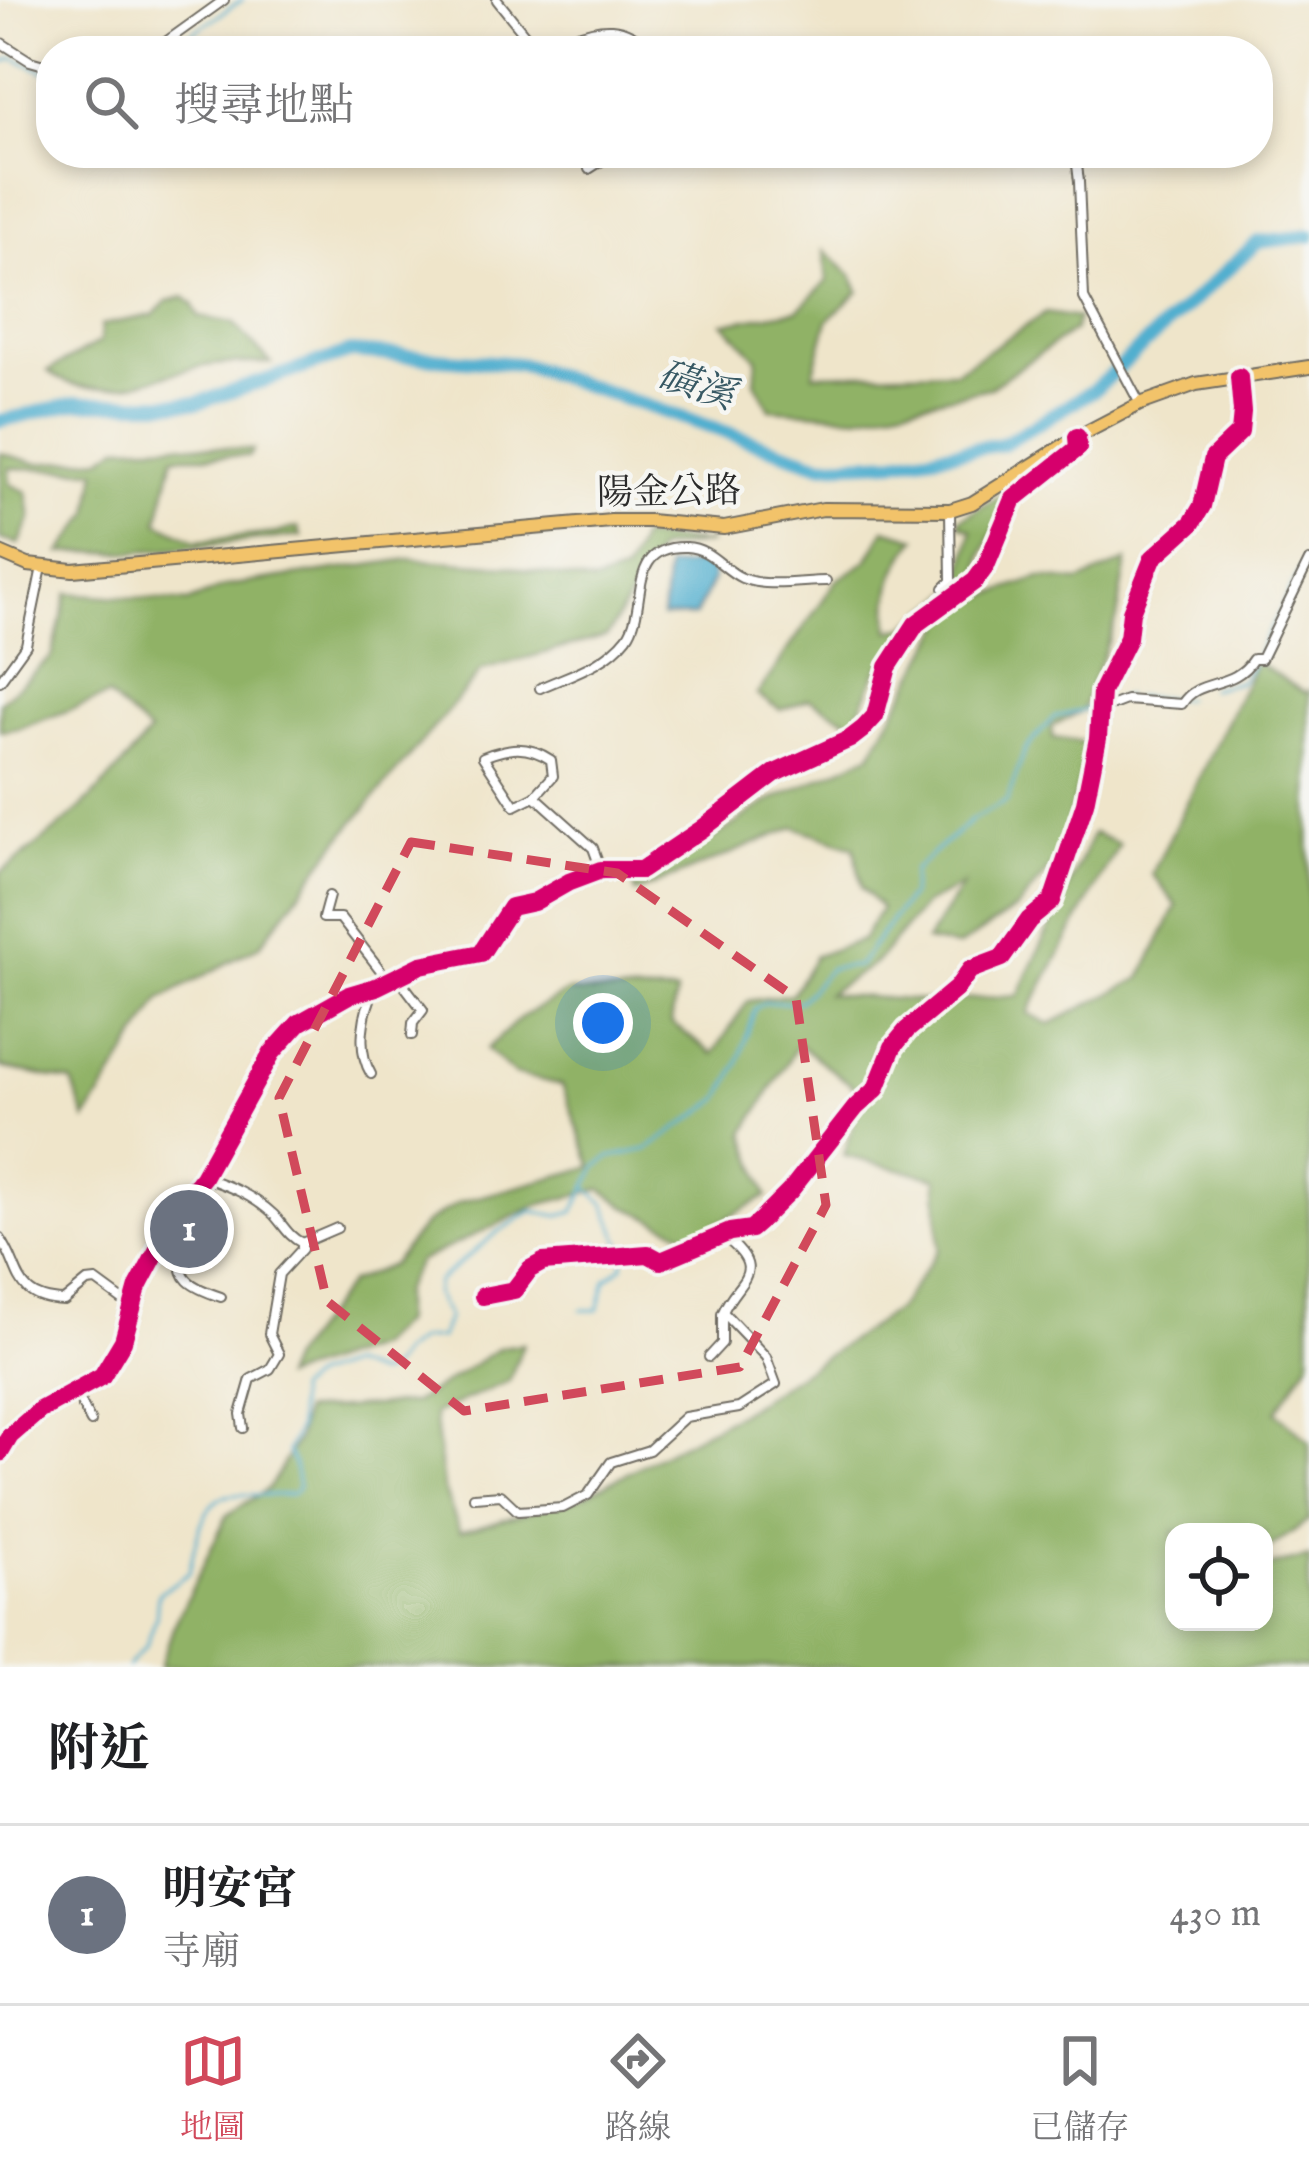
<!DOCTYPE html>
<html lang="zh-TW">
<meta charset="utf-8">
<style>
body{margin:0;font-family:"IM FELL English","Noto Serif TC",serif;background:#f6f6f6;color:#202124}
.controls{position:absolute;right:36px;bottom:36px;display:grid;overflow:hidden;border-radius:24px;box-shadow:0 6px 18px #0003}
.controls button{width:108px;height:108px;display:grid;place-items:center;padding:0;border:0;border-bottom:3px solid #e0e0e0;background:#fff;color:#202124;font:60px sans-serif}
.you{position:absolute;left:603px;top:1023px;width:42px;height:42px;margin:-30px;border:9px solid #fff;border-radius:50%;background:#1a73e8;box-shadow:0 0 0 18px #1a73e833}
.badge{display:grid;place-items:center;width:78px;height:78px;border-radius:50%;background:#d1495b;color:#fff;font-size:39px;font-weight:700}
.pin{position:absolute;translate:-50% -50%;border:6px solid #fff;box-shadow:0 3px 12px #0006}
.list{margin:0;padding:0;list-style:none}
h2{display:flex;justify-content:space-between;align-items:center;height:156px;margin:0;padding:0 48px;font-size:51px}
h2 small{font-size:39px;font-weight:400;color:#757577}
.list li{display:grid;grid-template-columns:78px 1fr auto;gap:36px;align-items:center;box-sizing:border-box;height:180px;padding:0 48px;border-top:3px solid #e0e0e0}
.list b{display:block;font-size:45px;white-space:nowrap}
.list p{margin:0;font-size:39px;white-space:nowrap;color:#757577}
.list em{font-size:39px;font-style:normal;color:#757577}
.icon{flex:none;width:66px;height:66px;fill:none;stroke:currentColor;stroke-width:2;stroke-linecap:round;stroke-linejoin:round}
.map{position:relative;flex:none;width:1309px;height:1667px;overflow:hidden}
.search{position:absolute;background:#fff;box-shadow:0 6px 18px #0003;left:36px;right:36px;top:36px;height:132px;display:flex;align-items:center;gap:30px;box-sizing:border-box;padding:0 42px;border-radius:48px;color:#757577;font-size:45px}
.sheet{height:336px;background:#fff}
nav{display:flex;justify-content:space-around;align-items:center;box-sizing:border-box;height:168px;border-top:3px solid #e0e0e0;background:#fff;font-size:33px;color:#757577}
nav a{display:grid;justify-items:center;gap:6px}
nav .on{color:#d1495b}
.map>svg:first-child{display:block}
</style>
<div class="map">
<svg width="1309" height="1667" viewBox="0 0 1309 1667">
<rect width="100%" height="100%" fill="#f6f6f2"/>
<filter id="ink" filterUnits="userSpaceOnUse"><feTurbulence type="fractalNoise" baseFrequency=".00833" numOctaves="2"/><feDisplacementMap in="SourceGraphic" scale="24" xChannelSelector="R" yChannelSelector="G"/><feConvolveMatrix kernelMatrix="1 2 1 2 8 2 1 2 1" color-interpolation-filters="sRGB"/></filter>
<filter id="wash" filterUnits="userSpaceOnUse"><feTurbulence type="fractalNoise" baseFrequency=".004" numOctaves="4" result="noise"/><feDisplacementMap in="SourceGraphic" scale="48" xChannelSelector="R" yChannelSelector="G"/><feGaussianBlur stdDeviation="2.7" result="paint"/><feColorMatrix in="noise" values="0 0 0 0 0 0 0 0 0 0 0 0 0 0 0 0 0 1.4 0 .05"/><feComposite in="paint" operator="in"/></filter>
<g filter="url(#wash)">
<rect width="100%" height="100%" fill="#efe5ca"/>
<!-- forest -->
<g fill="#90b266" stroke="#5e6e48" stroke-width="3">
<polygon points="824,250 852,276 859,291 828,320 813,374 956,371 1046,313 1078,318 1074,330 989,388 858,416 770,409 755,382 757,358 724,323 798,310 827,281"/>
<path d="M184,297L193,304L199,317L233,323L271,363C249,363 226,362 204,366C155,375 92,407 48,371L100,342L101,325L154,315L167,301Z"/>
<polygon points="179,444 253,450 249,456 174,456 158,522 197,541 276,533 298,527 301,536 133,552 61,553 90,514 97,470 9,468 10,484 27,492 31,518 19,544 0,539 0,453 36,463 102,458 119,446"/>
<path d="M1006,493L1011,495L982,556L980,572L906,637L878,669L854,723L809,699L781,710L757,695L836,581L867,561L885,529L917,538C891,571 887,589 890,631L905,627L960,586L972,530L960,525V519Z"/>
<path d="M641,538L711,543L658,549L607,636L482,670L344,834L260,945L161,999L86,1120L72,1082L0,1067V873C58,832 106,789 149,733L108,696L20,728L0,731V702L52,657L68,593L188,602L226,586L410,559L508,566L593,583L625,572Z"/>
<polygon points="1127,561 1117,618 1082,711 1052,726 1053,738 1090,743 1058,859 1018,907 958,947 926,941 962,886 925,904 875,963 827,994 924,1001 1018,996 1093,833 1119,844 1028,1013 1050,1024 1141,978 1177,906 1152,874 1256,662 1305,693 1309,691 1309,1361 1276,1412 1309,1441 1309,1520 1264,1552 1264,1532 1174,1532 1174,1622 1264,1622 1264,1568 1309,1557 1309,1667 160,1667 173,1628 227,1515 269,1488 298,1438 303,1411 414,1403 501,1347 523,1344 509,1381 434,1414 443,1487 460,1532 584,1496 739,1413 898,1309 939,1249 937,1178 844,1156 862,1093 798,1044 745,1133 767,1196 693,1237 627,1207 601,1189 538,1205 418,1262 402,1292 402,1322 376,1347 282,1378 290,1359 349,1283 391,1265 425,1224 460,1202 592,1167 562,1085 514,1074 487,1049 520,1018 567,992 676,993 671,1023 713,1054 748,1001 792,994 815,956 862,940 881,908 862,888 854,847 795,827 635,893 633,886 686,856 768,802 871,754 953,607 1040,578 1079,582"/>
</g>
<!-- water -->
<polygon fill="#51afcf" stroke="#3e6d7d" stroke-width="3" points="698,564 711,567 713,579 695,616 662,617 667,567"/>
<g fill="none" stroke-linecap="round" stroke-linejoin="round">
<!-- stream -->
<g stroke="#51afcf" stroke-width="3">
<polyline points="165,51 242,0"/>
<polyline points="0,63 13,58 51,74"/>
<polyline points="1258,653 1309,553"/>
<polyline points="1210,689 1240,682 1252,665"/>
<polyline points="1135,697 1185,699"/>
<polyline points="1106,704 1125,696"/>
<polyline points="588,1189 605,1204 624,1251"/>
<polyline points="581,1310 598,1310 606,1280 623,1266 623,1260"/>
<path d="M127,1667L146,1646L156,1618L158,1594L189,1573C193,1551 201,1502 226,1496C247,1491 271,1499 294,1493L298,1487L294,1464L287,1451L298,1428L296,1391L312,1377L349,1365L377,1375L387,1372L402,1352L420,1339L440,1338L448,1317L435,1295L437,1282L498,1232L532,1211L559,1216L574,1212L597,1166L610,1157L648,1149L720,1099L738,1064L755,1008L765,1003L799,1002L830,968L858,966L911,894L913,871L973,819L1007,801L1025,750L1054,717L1098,707"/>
</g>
<!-- river -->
<polyline stroke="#51afcf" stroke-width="14" points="0,421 76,403 197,403 351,352 521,364 821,464 896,461 1003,444 1094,390 1258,242 1309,236"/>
</g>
</g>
<g filter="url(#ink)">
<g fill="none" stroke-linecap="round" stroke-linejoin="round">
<!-- minor casing -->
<g stroke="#706c63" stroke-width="12">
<g id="minor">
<path d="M497,0L534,46C584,40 609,8 652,51"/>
<polyline points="0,42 30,61 51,67"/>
<polyline points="153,51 224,0"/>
<polyline points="1067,153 1077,165 1079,182 1084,298 1140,404"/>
<polyline points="589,169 614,153"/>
<polyline points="944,588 951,581 950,511"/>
<polyline points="0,681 26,645 42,567"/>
<path d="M540,688C571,674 605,665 627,637C649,607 625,545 686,547C711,548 722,569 742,578C766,588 801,581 826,581"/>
<path d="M1100,710L1126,700L1182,704C1198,677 1234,690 1253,659H1261L1309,561"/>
<path d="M535,796L553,776L551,760C527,744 509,747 483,757L515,806L535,796L593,848L601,870"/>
<polyline points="329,896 323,918 340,918 389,981"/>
<polyline points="397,976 423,1010 413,1023 412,1035"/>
<path d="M371,1074C356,1049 363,1013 375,988"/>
<path d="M203,1177C229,1186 253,1195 274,1215C284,1226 289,1237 302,1243V1249L279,1274L269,1334L279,1354L270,1369L251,1379L241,1414L243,1428"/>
<path d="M171,1233C192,1270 164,1278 221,1297"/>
<path d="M0,1238C22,1268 12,1299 64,1301L87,1282L96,1281L122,1300H133"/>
<polyline points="302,1243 337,1228"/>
<polyline points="483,1296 514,1290 530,1269 543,1262 648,1254 661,1261 730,1232 751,1229 759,1222 790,1191 856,1107 876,1089 893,1047 907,1030 956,989 970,970 1002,958 1029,920 1052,901 1085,803 1098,738 1101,692 1128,638 1131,612 1153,558 1160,548 1182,534 1202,506 1213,458 1240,432 1239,378"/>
<polyline points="709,1357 722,1343 722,1314"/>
<polyline points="78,1387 81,1403 91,1422"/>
<polyline points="0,1453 10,1436 40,1410 102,1376 123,1341 138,1287 184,1200 203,1177 272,1053 299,1023 349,995 376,987 421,965 481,953 511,907 534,902 569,882 601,870 641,870 702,829 775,773 850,739 863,729 875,716 888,667 916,624 975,581 986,566 1014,499 1078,448 1077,438"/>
<path d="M474,1497L501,1495L518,1511L563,1508L588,1495L611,1462L649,1450L685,1417L739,1408L776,1384L766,1357L723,1312C737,1279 771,1273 723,1236"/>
</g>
</g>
<!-- primary casing -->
<g stroke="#706c63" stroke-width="16">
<polyline id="primary" points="0,553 28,565 73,570 611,521 649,521 724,528 823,509 950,510 972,503 1077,437 1140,404 1196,384 1309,367"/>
</g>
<!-- minor -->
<use href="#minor" stroke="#fff" stroke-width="8"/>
<!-- primary -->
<use href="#primary" stroke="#f2c36a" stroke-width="12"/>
<!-- cycleway casing -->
<g stroke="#f6f6f2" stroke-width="26">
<g id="cycleway">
<polyline points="483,1296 514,1290 530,1269 543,1262 648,1254 661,1261 730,1232 751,1229 759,1222 790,1191 856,1107 876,1089 893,1047 907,1030 956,989 970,970 1002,958 1029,920 1052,901 1085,803 1098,738 1101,692 1128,638 1131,612 1153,558 1192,523 1202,506 1213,458 1240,432 1242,412 1239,377"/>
<polyline points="0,1453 10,1436 40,1410 102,1376 123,1341 138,1287 184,1200 203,1177 272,1053 299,1023 349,995 376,987 421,965 481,953 511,907 534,902 569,882 601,870 641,870 702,829 775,773 850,739 863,729 875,716 888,667 916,624 975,581 986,566 1014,499 1078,448 1077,437"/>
</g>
</g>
<!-- cycleway -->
<use href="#cycleway" stroke="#d6006c" stroke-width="18"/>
</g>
</g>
<!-- marked area -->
<path fill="none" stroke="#d1495b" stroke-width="9" stroke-dasharray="24 15" stroke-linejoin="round" d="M411,842L617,873L796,998L826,1205L740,1367L464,1411L327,1301L279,1098Z"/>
<g text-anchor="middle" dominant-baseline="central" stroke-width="9" stroke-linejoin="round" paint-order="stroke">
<!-- street labels -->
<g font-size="36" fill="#2b2b2b" stroke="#f6f6f2">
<text transform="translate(669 493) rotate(-1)">陽金公路</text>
</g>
<!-- water labels -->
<g font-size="39" font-style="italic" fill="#385964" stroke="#f6f6f2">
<text transform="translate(696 387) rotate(18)">磺溪</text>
</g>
</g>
</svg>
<div class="controls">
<button><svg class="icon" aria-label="locate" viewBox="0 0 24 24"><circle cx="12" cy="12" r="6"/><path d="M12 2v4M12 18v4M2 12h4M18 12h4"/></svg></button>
</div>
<div class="you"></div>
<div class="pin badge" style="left:189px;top:1229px;background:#6b7280">1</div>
<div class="search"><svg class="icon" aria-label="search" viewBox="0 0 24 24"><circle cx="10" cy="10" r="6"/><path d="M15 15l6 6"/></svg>搜尋地點</div>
</div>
<section class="sheet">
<h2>附近<small></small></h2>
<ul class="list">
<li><span class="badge" style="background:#6b7280">1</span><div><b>明安宮</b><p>寺廟</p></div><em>430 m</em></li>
</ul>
</section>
<nav>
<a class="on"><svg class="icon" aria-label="map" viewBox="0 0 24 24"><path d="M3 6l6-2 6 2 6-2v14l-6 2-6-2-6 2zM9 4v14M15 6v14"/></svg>地圖</a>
<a><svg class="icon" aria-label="directions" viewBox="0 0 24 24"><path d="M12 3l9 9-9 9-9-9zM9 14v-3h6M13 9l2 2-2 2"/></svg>路線</a>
<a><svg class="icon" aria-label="saved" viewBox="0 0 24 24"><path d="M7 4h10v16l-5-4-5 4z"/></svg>已儲存</a>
</nav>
